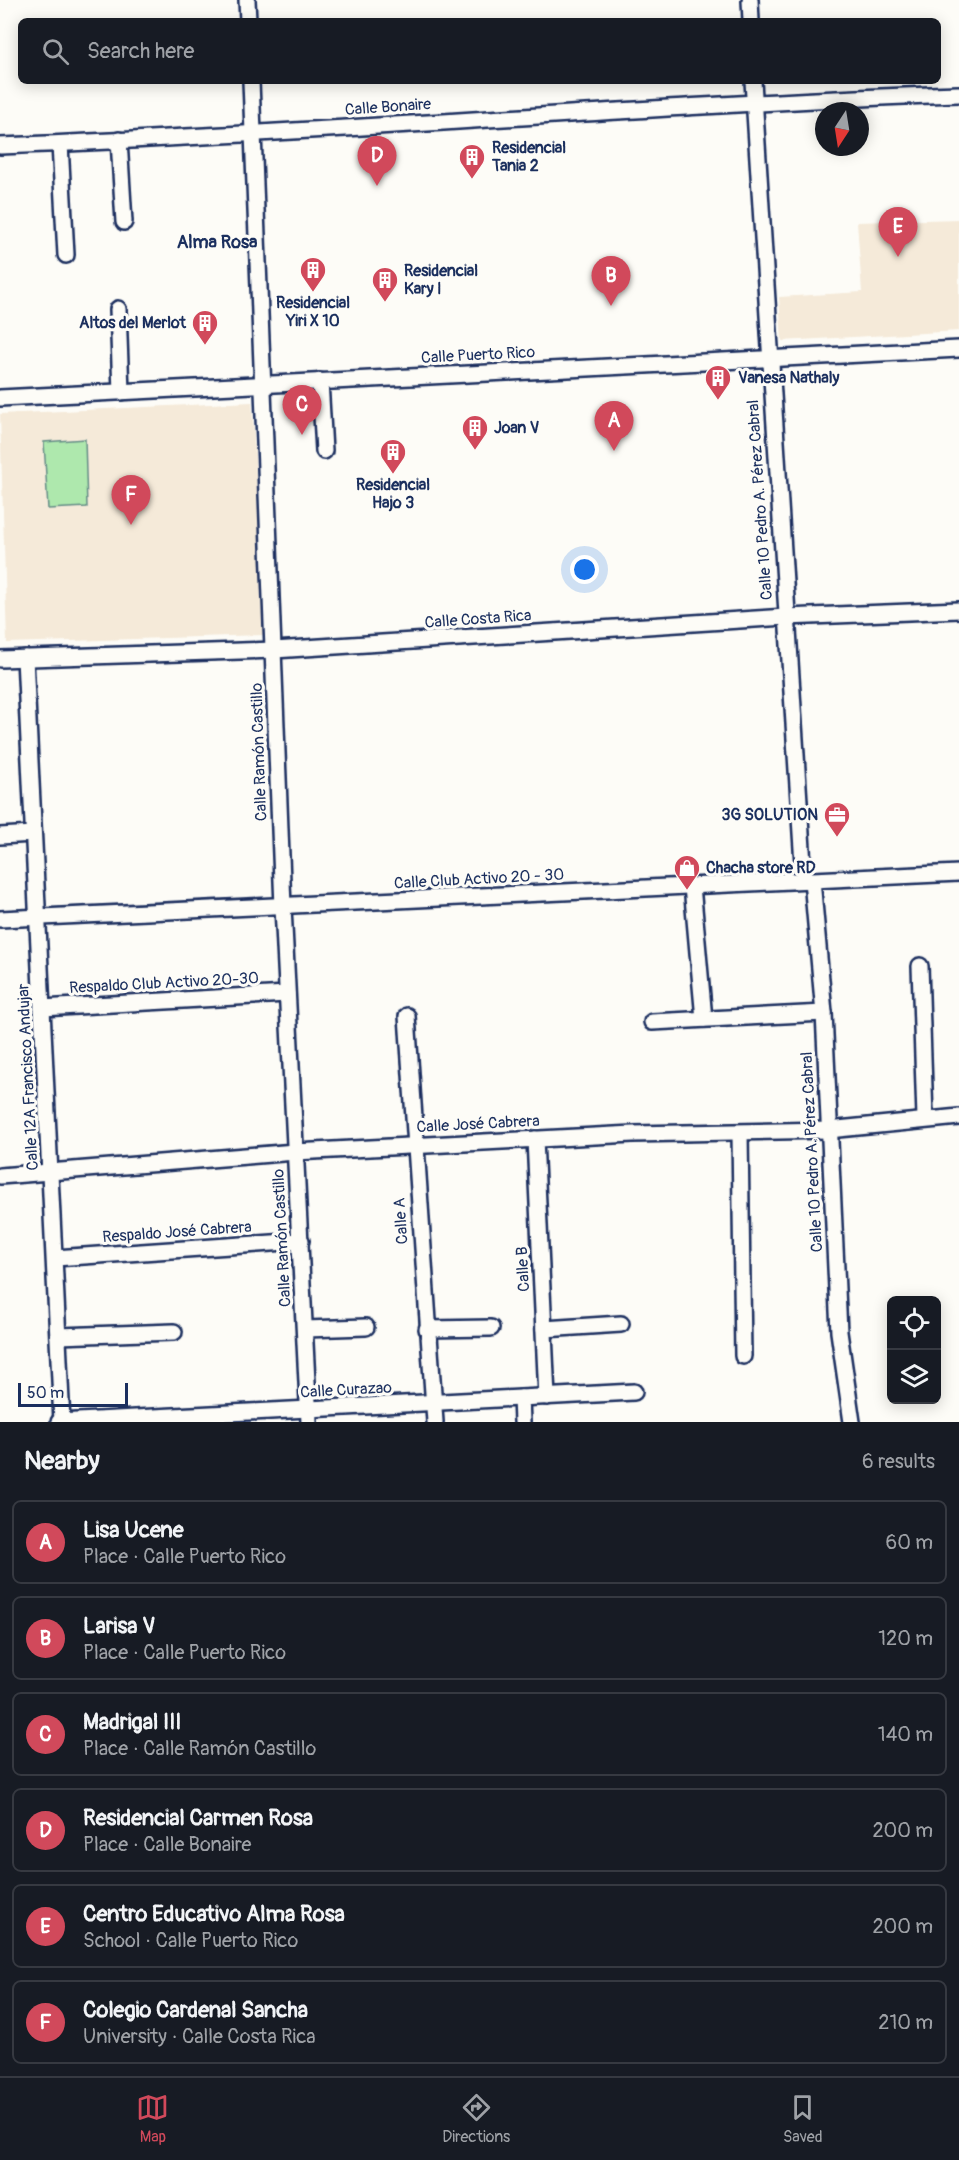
<!DOCTYPE html>
<meta charset="utf-8">
<style>
body{margin:0;font-family:Pangolin,sans-serif;background:#20242c;color:#f1f3f6}
.controls{position:absolute;right:18px;bottom:18px;display:grid;overflow:hidden;border-radius:9px;box-shadow:0 3px 15px #0003}
.controls button{width:54px;height:54px;display:grid;place-items:center;padding:0;border:0;border-bottom:2px solid #363941;background:#171b24;color:#f1f3f6;font:30px sans-serif}
.compass{position:absolute;left:815px;top:102px;width:54px;height:54px;border-radius:50%;background:#171b24;box-shadow:0 3px 15px #0003;rotate:192deg}
.scale{position:absolute;left:18px;bottom:15px;width:110px;box-sizing:border-box;padding-left:6px;border:3px solid #1b2f5e;border-top:0;font-size:16px;line-height:21px;white-space:nowrap;color:#1b2f5e;-webkit-text-stroke:4px #fdfcf7;paint-order:stroke}
.you{position:absolute;left:585px;top:570px;width:21px;height:21px;margin:-15px;border:4px solid #fff;border-radius:50%;background:#1a73e8;box-shadow:0 0 0 9px #1a73e833}
.badge{display:grid;place-items:center;width:39px;height:39px;border-radius:50%;background:#d1495b;color:#fff;font-size:20px;font-weight:700}
.pin{position:absolute;translate:-50% -50px;filter:drop-shadow(0 2px 3px #0008)}
.pin::after{content:'';position:absolute;top:32px;width:21px;height:18px;background:inherit;clip-path:polygon(0 0,100% 0,50% 100%)}
.list{margin:0;padding:0;list-style:none}
h2{display:flex;justify-content:space-between;align-items:center;height:78px;margin:0;padding:0 24px;font-size:26px}
h2 small{font-size:20px;font-weight:400;color:#9ea1a6}
.list li{display:grid;grid-template-columns:39px 1fr auto;gap:18px;align-items:center;box-sizing:border-box;height:84px;margin:0 12px 12px;padding:0 12px;border:2px solid #363941;border-radius:9px}
.list b{display:block;font-size:22px;white-space:nowrap}
.list p{margin:0;font-size:20px;white-space:nowrap;color:#9ea1a6}
.list em{font-size:20px;font-style:normal;color:#9ea1a6}
.icon{flex:none;width:33px;height:33px;fill:none;stroke:currentColor;stroke-width:2;stroke-linecap:round;stroke-linejoin:round}
.map{position:relative;flex:none;width:959px;height:1422px;overflow:hidden}
.search{position:absolute;background:#171b24;box-shadow:0 3px 15px #0003;left:18px;right:18px;top:18px;height:66px;display:flex;align-items:center;gap:15px;box-sizing:border-box;padding:0 21px;border-radius:9px;color:#9ea1a6;font-size:22px}
.sheet{height:654px;background:#171b24}
nav{display:flex;justify-content:space-around;align-items:center;box-sizing:border-box;height:84px;border-top:2px solid #363941;background:#171b24;font-size:16px;color:#9ea1a6}
nav a{display:grid;justify-items:center;gap:3px}
nav .on{color:#d1495b}
.map>svg:first-child{display:block}
</style>
<div class="map">
<svg width="959" height="1422" viewBox="0 0 959 1422">
<rect width="100%" height="100%" fill="#fdfcf7"/>
<filter id="ink" filterUnits="userSpaceOnUse"><feTurbulence type="fractalNoise" baseFrequency=".0167" numOctaves="2"/><feDisplacementMap in="SourceGraphic" scale="12" xChannelSelector="R" yChannelSelector="G"/><feConvolveMatrix kernelMatrix="1 2 1 2 8 2 1 2 1" color-interpolation-filters="sRGB"/></filter>
<g filter="url(#ink)">
<!-- built -->
<g fill="#f5ead9">
<polygon points="959,219 959,331 782,341 779,297 862,292 857,222"/>
<polygon points="252,402 265,635 7,643 0,414"/>
</g>
<!-- green -->
<polygon fill="#aee8ad" stroke="#648c86" stroke-width="1.5" points="85,439 87,507 48,509 44,442"/>
<g fill="none" stroke-linecap="round" stroke-linejoin="round">
<!-- minor casing -->
<g stroke="#1b2f5e" stroke-width="20">
<g id="minor">
<polyline points="247,0 248,21"/>
<polyline points="750,0 751,21"/>
<polyline points="251,81 283,907 309,1422"/>
<polyline points="753,81 804,880"/>
<polyline points="119,140 124,222"/>
<polyline points="60,144 66,255"/>
<path d="M0,146C320,134 639,105 959,94"/>
<polyline points="118,309 121,392"/>
<polyline points="320,381 324,451"/>
<polyline points="0,398 959,349"/>
<polyline points="25,658 62,1422"/>
<polyline points="0,659 274,650 786,617 959,610"/>
<polyline points="0,836 33,834"/>
<polyline points="812,880 824,1013 839,1332 852,1422"/>
<polyline points="692,886 704,1019"/>
<polyline points="0,919 959,873"/>
<polyline points="920,966 925,1118"/>
<polyline points="42,1008 287,994"/>
<polyline points="407,1016 435,1422"/>
<polyline points="652,1022 824,1013"/>
<polyline points="740,1133 743,1356"/>
<polyline points="535,1139 547,1397"/>
<polyline points="0,1176 295,1152 633,1134 828,1130 959,1117"/>
<polyline points="55,1258 301,1241"/>
<polyline points="305,1329 366,1327"/>
<polyline points="427,1329 491,1328"/>
<polyline points="544,1329 621,1324"/>
<polyline points="58,1336 174,1332"/>
<polyline points="521,1398 522,1422"/>
<polyline points="59,1422 634,1392"/>
</g>
</g>
<!-- minor -->
<use href="#minor" stroke="#fdfcf7" stroke-width="15"/>
</g>
</g>
<!-- icons -->
<defs>
<g id="building-pin" transform="scale(1.35)"><path d="M0 17L-7.5 6A9.5 9.5 0 1 1 7.5 6Z" fill="#d1495b" stroke="#fdfcf7"/><path d="M-4-6H4V6H1V3H-1V6H-4ZM-2.5-4.3h1.7v1.8h-1.7ZM.8-4.3h1.7v1.8H.8ZM-2.5-1h1.7V.8h-1.7ZM.8-1h1.7V.8H.8Z" fill="#fff"/></g>
<g id="office-pin" transform="scale(1.35)"><path d="M0 17L-7.5 6A9.5 9.5 0 1 1 7.5 6Z" fill="#d1495b" stroke="#fdfcf7"/><path d="M-6-3h4V-5.5h4V-3h4V5H-6ZM-1-4.5V-3h2v-1.5ZM-6 0V1H6V0Z" fill="#fff"/></g>
<g id="shop-pin" transform="scale(1.35)"><path d="M0 17L-7.5 6A9.5 9.5 0 1 1 7.5 6Z" fill="#d1495b" stroke="#fdfcf7"/><path d="M-5-2.5h2.3a2.7 3.5 0 0 1 5.4 0H5L5.5 6h-11ZM-1.5-2.5h3a1.5 2.3 0 0 0-3 0Z" fill="#fff"/></g>
</defs>
<g fill-rule="evenodd">
<use href="#building-pin" x="472" y="157"/>
<use href="#building-pin" x="313" y="270"/>
<use href="#building-pin" x="385" y="280"/>
<use href="#building-pin" x="205" y="323"/>
<use href="#building-pin" x="718" y="378"/>
<use href="#building-pin" x="475" y="428"/>
<use href="#building-pin" x="393" y="452"/>
<use href="#office-pin" x="837" y="815"/>
<use href="#shop-pin" x="687" y="868"/>
</g>
<g text-anchor="middle" dominant-baseline="central" stroke-width="6" stroke-linejoin="round" paint-order="stroke">
<!-- street labels -->
<g font-size="16" fill="#1b2f5e" stroke="#fdfcf7">
<text transform="translate(388 107) rotate(-4)">Calle Bonaire</text>
<text transform="translate(478 355) rotate(-3)">Calle Puerto Rico</text>
<text transform="translate(760 500) rotate(-94)">Calle 10 Pedro A. Pérez Cabral</text>
<text transform="translate(478 619) rotate(-4)">Calle Costa Rica</text>
<text transform="translate(259 752) rotate(-92)">Calle Ramón Castillo</text>
<text transform="translate(479 879) rotate(-3)">Calle Club Activo 20 - 30</text>
<text transform="translate(164 983) rotate(-3)">Respaldo Club Activo 20-30</text>
<text transform="translate(28 1077) rotate(-93)">Calle 12A Francisco Andujar</text>
<text transform="translate(478 1124) rotate(-3)">Calle José Cabrera</text>
<text transform="translate(812 1152) rotate(-93)">Calle 10 Pedro A. Pérez Cabral</text>
<text transform="translate(401 1221) rotate(-94)">Calle A</text>
<text transform="translate(177 1232) rotate(-4)">Respaldo José Cabrera</text>
<text transform="translate(282 1238) rotate(-93)">Calle Ramón Castillo</text>
<text transform="translate(523 1269) rotate(-93)">Calle B</text>
<text transform="translate(346 1390) rotate(-3)">Calle Curazao</text>
</g>
<!-- poi labels -->
<g font-size="16" font-weight="bold" fill="#1b2f5e" stroke="#fdfcf7" text-anchor="start">
<text x="492" y="148">Residencial<tspan x="492" dy="18">Tania 2</tspan></text>
<text x="404" y="271">Residencial<tspan x="404" dy="18">Kary I</tspan></text>
<text x="313" y="303" text-anchor="middle">Residencial<tspan x="313" dy="18">Yiri X 10</tspan></text>
<text x="186" y="323" text-anchor="end">Altos del Merlot</text>
<text x="738" y="378">Vanesa Nathaly</text>
<text x="494" y="428">Joan V</text>
<text x="393" y="485" text-anchor="middle">Residencial<tspan x="393" dy="18">Hajo 3</tspan></text>
<text x="818" y="815" text-anchor="end">3G SOLUTION</text>
<text x="706" y="868">Chacha store RD</text>
</g>
<!-- neighbourhood labels -->
<g font-size="18" font-weight="bold" fill="#1b2f5e" stroke="#fdfcf7">
<text x="217" y="242">Alma Rosa</text>
</g>
</g>
</svg>
<div class="controls">
<button><svg class="icon" aria-label="locate" viewBox="0 0 24 24"><circle cx="12" cy="12" r="6"/><path d="M12 2v4M12 18v4M2 12h4M18 12h4"/></svg></button>
<button><svg class="icon" aria-label="layers" viewBox="0 0 24 24"><path d="M12 4l9 5-9 5-9-5zM3 14l9 5 9-5"/></svg></button>
</div>
<svg class="compass" viewBox="-18 -18 36 36"><path d="M0-13l5 13h-10z" fill="#e53935"/><path d="M0 13l5-13h-10z" fill="#9ea1a6"/></svg>
<div class="scale">50 m</div>
<div class="you"></div>
<div class="pin badge" style="left:614px;top:451px">A</div>
<div class="pin badge" style="left:611px;top:306px">B</div>
<div class="pin badge" style="left:302px;top:435px">C</div>
<div class="pin badge" style="left:377px;top:186px">D</div>
<div class="pin badge" style="left:898px;top:257px">E</div>
<div class="pin badge" style="left:131px;top:525px">F</div>
<div class="search"><svg class="icon" aria-label="search" viewBox="0 0 24 24"><circle cx="10" cy="10" r="6"/><path d="M15 15l6 6"/></svg>Search here</div>
</div>
<section class="sheet">
<h2>Nearby<small>6 results</small></h2>
<ul class="list">
<li><span class="badge">A</span><div><b>Lisa Ucene</b><p>Place · Calle Puerto Rico</p></div><em>60 m</em></li>
<li><span class="badge">B</span><div><b>Larisa V</b><p>Place · Calle Puerto Rico</p></div><em>120 m</em></li>
<li><span class="badge">C</span><div><b>Madrigal III</b><p>Place · Calle Ramón Castillo</p></div><em>140 m</em></li>
<li><span class="badge">D</span><div><b>Residencial Carmen Rosa</b><p>Place · Calle Bonaire</p></div><em>200 m</em></li>
<li><span class="badge">E</span><div><b>Centro Educativo Alma Rosa</b><p>School · Calle Puerto Rico</p></div><em>200 m</em></li>
<li><span class="badge">F</span><div><b>Colegio Cardenal Sancha</b><p>University · Calle Costa Rica</p></div><em>210 m</em></li>
</ul>
</section>
<nav>
<a class="on"><svg class="icon" aria-label="map" viewBox="0 0 24 24"><path d="M3 6l6-2 6 2 6-2v14l-6 2-6-2-6 2zM9 4v14M15 6v14"/></svg>Map</a>
<a><svg class="icon" aria-label="directions" viewBox="0 0 24 24"><path d="M12 3l9 9-9 9-9-9zM9 14v-3h6M13 9l2 2-2 2"/></svg>Directions</a>
<a><svg class="icon" aria-label="saved" viewBox="0 0 24 24"><path d="M7 4h10v16l-5-4-5 4z"/></svg>Saved</a>
</nav>
